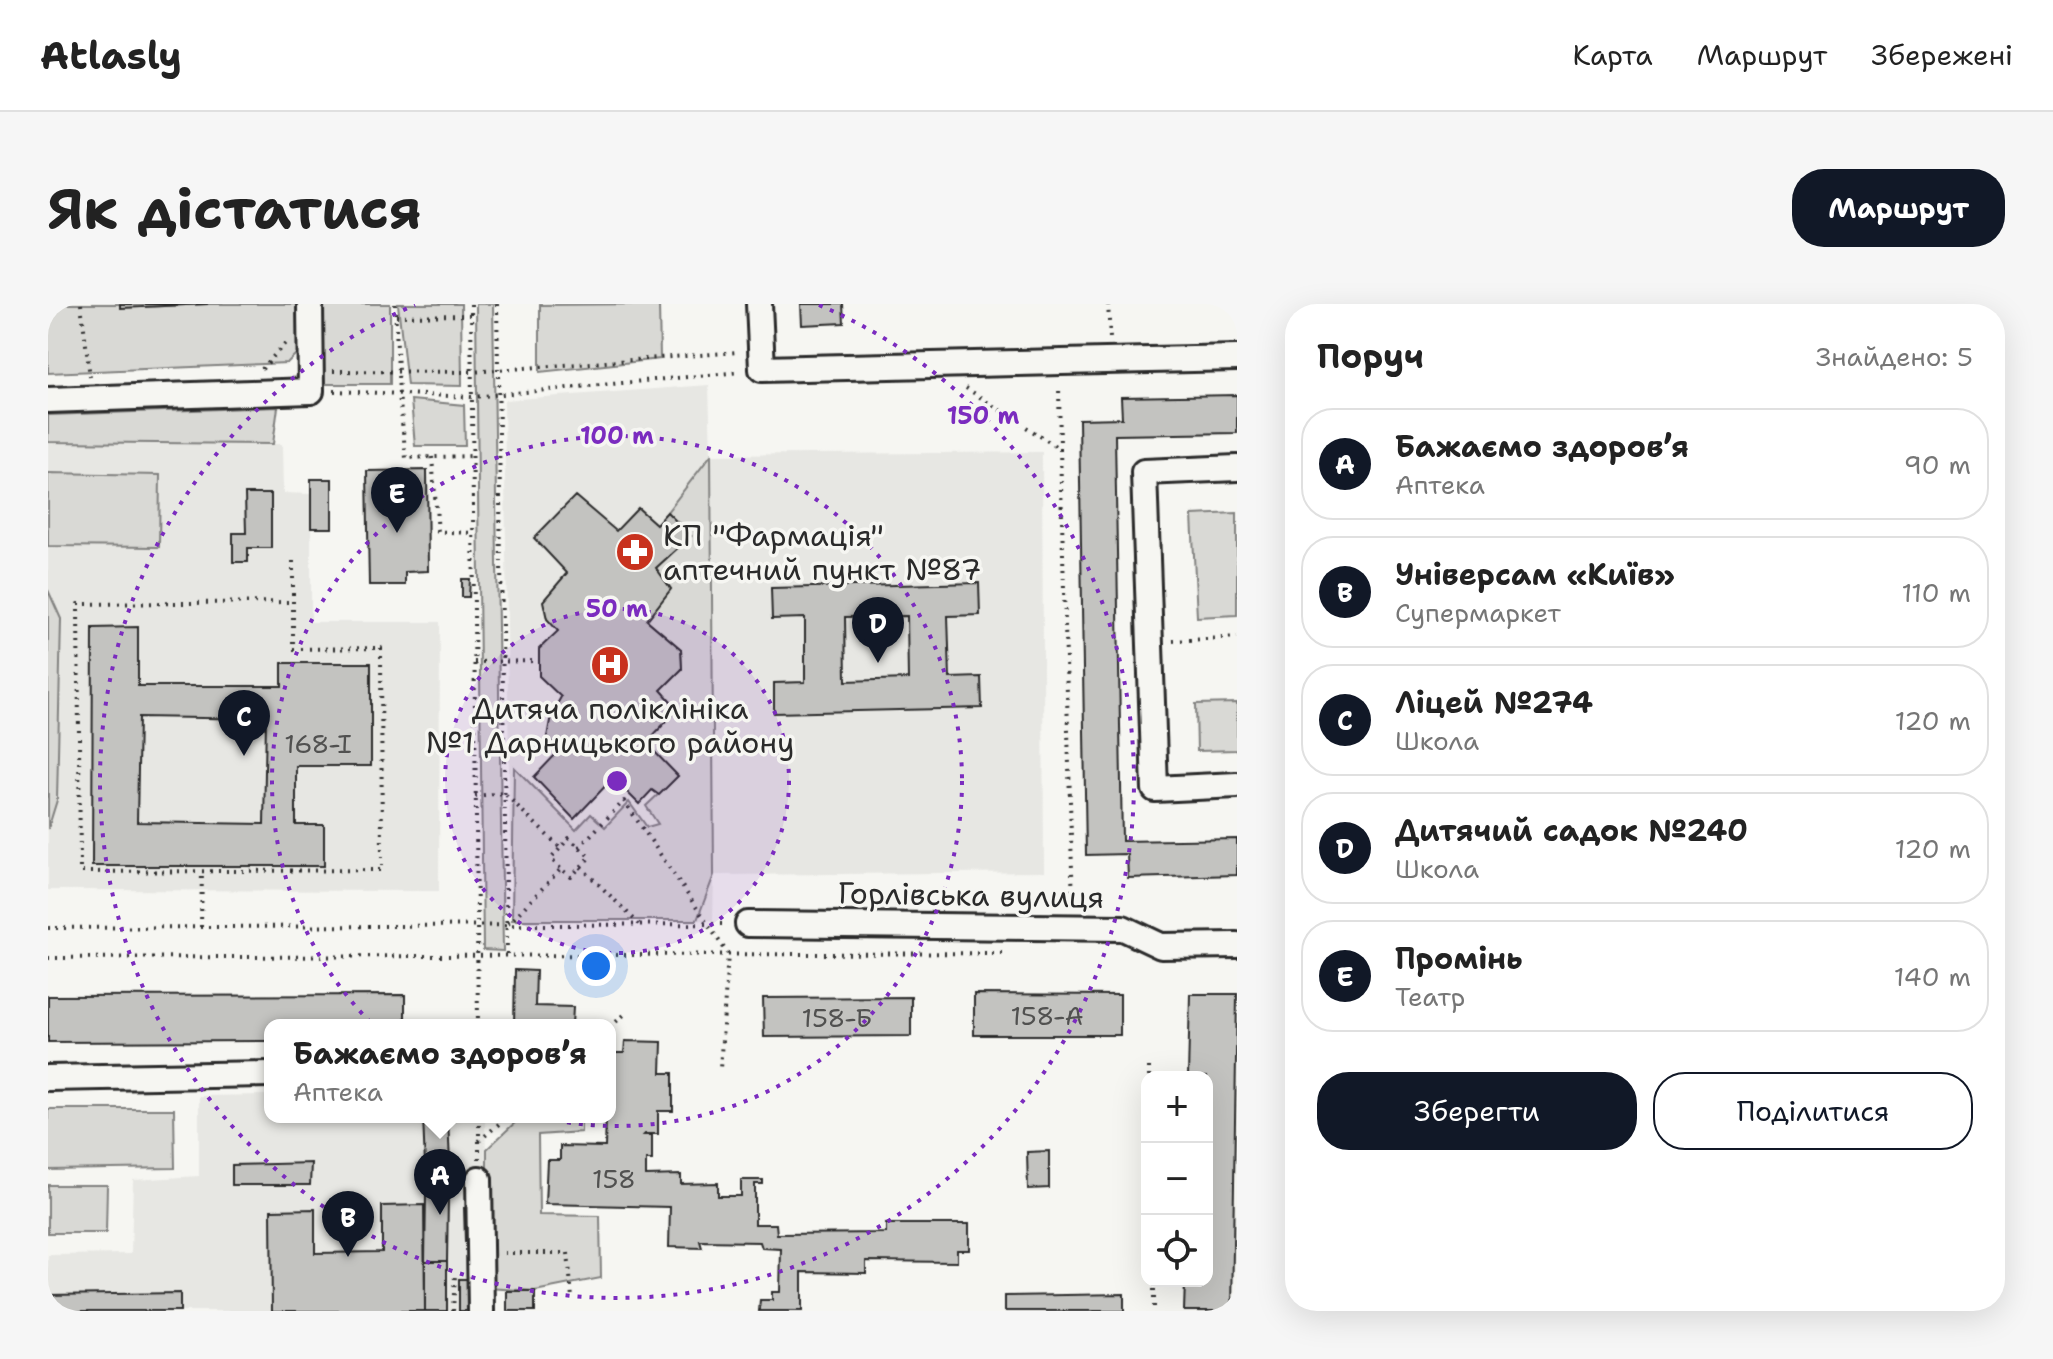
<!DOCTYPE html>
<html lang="uk">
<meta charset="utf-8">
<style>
body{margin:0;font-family:"Shantell Sans",sans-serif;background:#f6f6f6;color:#222}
.controls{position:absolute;right:24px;bottom:24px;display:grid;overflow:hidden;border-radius:16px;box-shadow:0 8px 32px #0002}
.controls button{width:72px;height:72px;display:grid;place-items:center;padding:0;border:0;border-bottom:2px solid #e0e0e0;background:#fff;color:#222;font:40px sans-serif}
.you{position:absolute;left:548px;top:662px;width:28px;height:28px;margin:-20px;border:6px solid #fff;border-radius:50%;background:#1a73e8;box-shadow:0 0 0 12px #1a73e833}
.badge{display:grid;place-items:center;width:52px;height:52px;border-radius:50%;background:#111827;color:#fff;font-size:26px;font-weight:700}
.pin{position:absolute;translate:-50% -66px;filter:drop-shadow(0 2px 4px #0008)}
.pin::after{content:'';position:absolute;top:42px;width:28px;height:24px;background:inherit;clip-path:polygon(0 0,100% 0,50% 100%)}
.popup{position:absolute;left:216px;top:715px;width:352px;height:104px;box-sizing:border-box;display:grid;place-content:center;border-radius:16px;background:#fff;filter:drop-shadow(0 2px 6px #0005);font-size:26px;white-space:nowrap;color:#767676}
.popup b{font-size:30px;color:#222}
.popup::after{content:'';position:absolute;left:50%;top:100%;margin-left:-16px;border:16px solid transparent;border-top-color:#fff}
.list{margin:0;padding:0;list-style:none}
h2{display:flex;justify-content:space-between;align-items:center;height:104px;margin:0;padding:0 32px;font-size:34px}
h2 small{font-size:26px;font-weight:400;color:#767676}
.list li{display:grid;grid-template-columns:52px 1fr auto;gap:24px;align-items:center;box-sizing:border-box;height:112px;margin:0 16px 16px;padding:0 16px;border:2px solid #e0e0e0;border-radius:32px}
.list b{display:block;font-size:30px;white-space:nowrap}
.list p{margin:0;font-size:26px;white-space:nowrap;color:#767676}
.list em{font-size:26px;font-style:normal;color:#767676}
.actions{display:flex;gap:16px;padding:24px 32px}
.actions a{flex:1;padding:18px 0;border:2px solid #111827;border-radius:32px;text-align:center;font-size:28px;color:#111827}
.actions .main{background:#111827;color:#fff}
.icon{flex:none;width:44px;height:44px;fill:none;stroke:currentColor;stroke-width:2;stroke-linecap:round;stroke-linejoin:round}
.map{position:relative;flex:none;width:1189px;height:1007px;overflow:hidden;border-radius:32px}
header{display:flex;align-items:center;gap:48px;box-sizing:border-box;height:112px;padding:0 40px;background:#fff;border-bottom:2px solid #e0e0e0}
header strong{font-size:38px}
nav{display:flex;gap:44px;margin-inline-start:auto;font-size:28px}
.intro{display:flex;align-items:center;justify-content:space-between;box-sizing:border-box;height:192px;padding:0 48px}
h1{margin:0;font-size:56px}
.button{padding:20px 36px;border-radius:32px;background:#111827;color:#fff;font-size:28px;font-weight:700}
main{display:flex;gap:48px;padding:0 48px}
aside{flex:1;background:#fff;border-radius:32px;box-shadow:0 8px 32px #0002}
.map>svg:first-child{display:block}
</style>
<header>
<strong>Atlasly</strong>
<nav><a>Карта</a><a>Маршрут</a><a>Збережені</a></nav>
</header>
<div class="intro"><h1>Як дістатися</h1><a class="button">Маршрут</a></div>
<main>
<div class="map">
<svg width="1189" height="1007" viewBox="0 0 1189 1007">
<rect width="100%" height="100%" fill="#f6f6f2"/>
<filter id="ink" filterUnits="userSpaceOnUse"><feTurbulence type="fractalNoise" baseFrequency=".0125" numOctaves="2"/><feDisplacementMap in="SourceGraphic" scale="16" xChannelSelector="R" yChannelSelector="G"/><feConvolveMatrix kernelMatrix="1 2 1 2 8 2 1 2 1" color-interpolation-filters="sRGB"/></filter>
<g filter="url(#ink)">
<!-- built -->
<g fill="#e7e7e3">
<polygon points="661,81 663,151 994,148 996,568 666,571 665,616 463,618 456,96"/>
<polygon points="0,138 234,140 235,189 263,190 263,318 392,318 391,587 0,586"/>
<polygon points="222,791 222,813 437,813 441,1007 0,1007 0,951 83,950 85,876 151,872 151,792"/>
</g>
<!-- green -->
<g fill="#d9d9d5" stroke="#828280" stroke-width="2">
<polygon points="0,0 72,0 73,4 160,0 251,0 253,45 239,59 0,69"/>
<polygon points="268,0 342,0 342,80 269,80"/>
<polygon points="350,0 413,0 414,82 359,81"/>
<polygon points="428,0 445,0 455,647 435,646"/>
<polygon points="611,0 612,55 492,68 492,1"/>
<polygon points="363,96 416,101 417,142 367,142"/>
<polygon points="230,103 225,140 0,138 0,111"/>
<polygon points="663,151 666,571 649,616 464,616 466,463 528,526 543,510 557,523 581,498 599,523 610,520 598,502 630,472 598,439 630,405 613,386 634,365 633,345 599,316 623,285 608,264 619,208"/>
<polygon points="0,169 112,171 111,243 0,242"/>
<polygon points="1189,209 1189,311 1149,313 1144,211"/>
<polygon points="0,286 13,315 9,496 0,525"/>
<polygon points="1189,399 1189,446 1149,447 1148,400"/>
<polygon points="0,805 126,805 127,864 0,866"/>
<polygon points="473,813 533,813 533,828 490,831 491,911 552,912 553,974 487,987 439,984 439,845"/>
<polygon points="0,881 59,881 58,929 0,929"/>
</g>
<!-- building -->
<g fill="#c3c3c0" stroke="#2b2b2b" stroke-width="2" fill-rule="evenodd">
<polygon points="72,0 160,0 72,4"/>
<polygon points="753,0 795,0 796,19 754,21"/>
<polygon points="1189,91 1189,129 1067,131 1074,537 1189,535 1189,571 1080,574 1079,550 1038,551 1031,115 1074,114 1073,93"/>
<polygon points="379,166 380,267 357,268 357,281 321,281 319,167"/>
<rect x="263" y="175" width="21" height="49"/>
<polygon points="197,190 223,190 223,244 200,244 200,258 185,258 185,229 198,229"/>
<polygon points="527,192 568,227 590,204 608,220 619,208 643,232 608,264 623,285 599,316 633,345 634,365 613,386 630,405 598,439 630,472 611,491 604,486 591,500 565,474 526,515 486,473 511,447 499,433 503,411 513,393 491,372 491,345 510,327 499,315 495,297 519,269 486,234"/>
<polygon points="414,275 422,275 421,293 414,293"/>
<path d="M931,279L932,311L900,312L902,374L933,373L934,404L726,409V379L757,378V314L724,315L723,284ZM859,312L860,375L798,377L797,313Z"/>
<path d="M90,323V382H234V359H323V462H248V521H276V562H44L45,324ZM91,413L218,415L216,520L89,518Z"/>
<polygon points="467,666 488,667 487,702 525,703 524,721 466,721"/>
<polygon points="926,690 1072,691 1072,731 926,731"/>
<polygon points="1142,690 1189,690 1184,1007 1136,1007 1137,977 1159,977 1159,773 1140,773"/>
<polygon points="357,691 357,721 222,721 222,737 0,738 0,692"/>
<polygon points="863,693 863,732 716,733 715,694"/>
<polygon points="577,737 614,738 613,769 625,769 625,807 610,807 610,830 597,830 596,831 604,831 604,856 598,856 598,872 633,871 633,880 670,879 670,892 693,892 693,876 715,876 715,880 707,880 707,920 728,920 729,930 838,929 838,920 921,920 921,946 909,946 909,958 818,957 818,969 754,968 754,1007 711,1007 712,996 724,996 724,988 732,988 733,945 714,944 712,938 652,937 654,944 621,943 622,903 497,900 499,856 512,856 512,842 557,843 558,813 562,813 562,749 576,749"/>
<polygon points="375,813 400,813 402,860 377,861"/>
<polygon points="1001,847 1001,884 980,885 979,848"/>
<polygon points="263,859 262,881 184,881 184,861"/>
<polygon points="378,891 400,891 399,957 377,957"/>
<polygon points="376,901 377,1007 224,1007 223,906 267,905 267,949 334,948 334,902"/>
<polygon points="416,904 426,904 426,938 417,938"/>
<rect x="377" y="957" width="22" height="50"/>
<rect x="411" y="975" width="17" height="32"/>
<rect x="459" y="987" width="28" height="20"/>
<polygon points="132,989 132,1007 0,1007 0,991"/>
<polygon points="1076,990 1076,1007 957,1007 957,992"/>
</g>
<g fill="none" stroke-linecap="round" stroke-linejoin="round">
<!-- minor casing -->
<g stroke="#2b2b2b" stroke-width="30">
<g id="minor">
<polyline points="711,0 714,65 1189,54"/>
<polyline points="0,96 263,87 262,0"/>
<polyline points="1189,164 1096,168 1107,485 1189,481"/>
<polyline points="700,620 1075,624 1113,642 1189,641"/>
<polyline points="0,774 222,770"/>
<polyline points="431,875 433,1007"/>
</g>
</g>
<!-- path -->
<g stroke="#2b2b2b" stroke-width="4" stroke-dasharray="2 6" stroke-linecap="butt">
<polyline points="33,0 42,73"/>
<polyline points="347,0 351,90 358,154 424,152"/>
<polyline points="423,0 430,721"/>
<polyline points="449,0 459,651"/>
<polyline points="1060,0 1062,34"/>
<polyline points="348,12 423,11"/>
<polyline points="214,65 240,36"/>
<polyline points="285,67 423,68 691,48"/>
<polyline points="918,84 1012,145 1011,82"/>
<polyline points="286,87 424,93 692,68"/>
<polyline points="1012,145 1025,602"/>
<polyline points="384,153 390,228"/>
<polyline points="379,227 425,229"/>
<polyline points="245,257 245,345 333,344 334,566 32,568 30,300 245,298"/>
<polyline points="1125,337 1189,333"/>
<polyline points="426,358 491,357"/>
<polyline points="427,492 456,489 512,544"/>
<polyline points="531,543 576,497 680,650 672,765"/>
<polyline points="533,563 591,620"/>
<polyline points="460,620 513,565 523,573 542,553 521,534 503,555 513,565"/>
<polyline points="153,623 154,567"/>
<polyline points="0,624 677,620"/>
<polyline points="0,654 959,649"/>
<polyline points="562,723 576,711"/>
<polyline points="1101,763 1101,773"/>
<polyline points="431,813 431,855"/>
<polyline points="431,837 459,813"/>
<polyline points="456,949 520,949 524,994"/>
<polyline points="1106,977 1106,1007"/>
<polyline points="405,1007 407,971"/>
</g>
<!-- minor -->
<use href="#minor" stroke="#f6f6f2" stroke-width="24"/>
</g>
</g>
<!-- distance rings -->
<circle cx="569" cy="477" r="172" fill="#7b2cbf" fill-opacity=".12"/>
<g fill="none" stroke="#7b2cbf" stroke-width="4" stroke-dasharray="4 8">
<circle cx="569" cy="477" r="172"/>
<circle cx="569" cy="477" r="345"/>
<path d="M771 1A517 517 0 1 1 367 1"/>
</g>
<!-- icons -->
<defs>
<g id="pharmacy-disc" transform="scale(2)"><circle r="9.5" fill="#c8321e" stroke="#f6f6f2"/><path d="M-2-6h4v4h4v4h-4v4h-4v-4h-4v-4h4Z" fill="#fff"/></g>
<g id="hospital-disc" transform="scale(2)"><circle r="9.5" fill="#c8321e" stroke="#f6f6f2"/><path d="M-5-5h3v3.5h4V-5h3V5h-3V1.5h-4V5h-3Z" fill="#fff"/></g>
</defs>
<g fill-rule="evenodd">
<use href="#pharmacy-disc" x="587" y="248"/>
<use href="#hospital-disc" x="562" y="361"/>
</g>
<g text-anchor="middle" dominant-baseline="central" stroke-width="7" stroke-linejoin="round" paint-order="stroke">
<!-- number labels -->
<g font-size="26" fill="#515150">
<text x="270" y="439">168-І</text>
<text x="999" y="711">158-А</text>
<text x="789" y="713">158-Б</text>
<text x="566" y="874">158</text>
</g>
<!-- poi labels -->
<g font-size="30" fill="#2b2b2b" stroke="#f6f6f2" text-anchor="start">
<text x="615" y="231">КП "Фармація"<tspan x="615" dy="34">аптечний пункт №87</tspan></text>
<text x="562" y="404" text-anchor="middle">Дитяча поліклініка<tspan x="562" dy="34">№1 Дарницького району</tspan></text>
</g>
<!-- street labels -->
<g font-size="30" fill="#2b2b2b" stroke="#f6f6f2">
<text transform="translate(923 591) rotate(1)">Горлівська вулиця</text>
</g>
</g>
<circle cx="569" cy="477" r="12" fill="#7b2cbf" stroke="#f6f6f2" stroke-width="4"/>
<g font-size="24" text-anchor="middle" font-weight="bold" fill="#7b2cbf" stroke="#f6f6f2" stroke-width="7" stroke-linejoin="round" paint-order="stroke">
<text x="935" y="120">150 m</text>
<text x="569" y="140">100 m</text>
<text x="569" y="313">50 m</text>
</g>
</svg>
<div class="controls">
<button>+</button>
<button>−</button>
<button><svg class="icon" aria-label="locate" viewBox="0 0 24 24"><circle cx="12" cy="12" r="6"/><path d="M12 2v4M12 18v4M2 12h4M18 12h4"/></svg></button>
</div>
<div class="you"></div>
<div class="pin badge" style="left:392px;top:911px">A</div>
<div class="popup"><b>Бажаємо здоровʼя</b>Аптека</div>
<div class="pin badge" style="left:300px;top:953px">B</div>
<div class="pin badge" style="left:196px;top:452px">C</div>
<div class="pin badge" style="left:830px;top:359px">D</div>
<div class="pin badge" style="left:349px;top:229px">E</div>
</div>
<aside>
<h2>Поруч<small>Знайдено: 5</small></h2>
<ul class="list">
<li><span class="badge">A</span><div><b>Бажаємо здоровʼя</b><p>Аптека</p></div><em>90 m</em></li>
<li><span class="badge">B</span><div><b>Універсам «Київ»</b><p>Супермаркет</p></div><em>110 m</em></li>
<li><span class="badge">C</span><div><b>Ліцей №274</b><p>Школа</p></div><em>120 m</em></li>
<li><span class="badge">D</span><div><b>Дитячий садок №240</b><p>Школа</p></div><em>120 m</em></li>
<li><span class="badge">E</span><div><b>Промінь</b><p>Театр</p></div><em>140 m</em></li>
</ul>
<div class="actions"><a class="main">Зберегти</a><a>Поділитися</a></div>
</aside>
</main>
